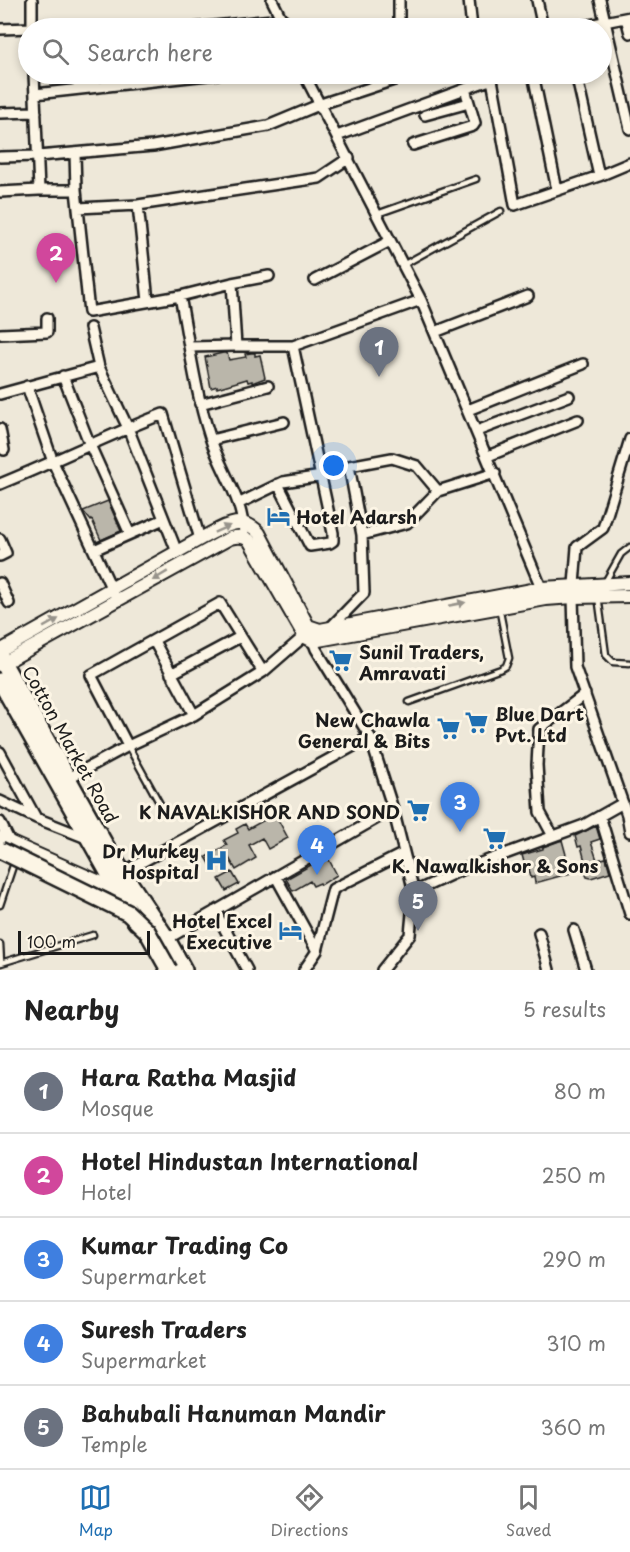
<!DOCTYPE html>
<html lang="en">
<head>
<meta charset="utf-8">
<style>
	body { margin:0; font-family:"Playpen Sans",sans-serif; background:#f2f2f2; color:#222 }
	.scale { position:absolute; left:18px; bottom:15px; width:132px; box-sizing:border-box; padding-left:6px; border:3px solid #1c1c1c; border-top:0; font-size:16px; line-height:21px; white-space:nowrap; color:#1c1c1c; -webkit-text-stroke:4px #fcf5e5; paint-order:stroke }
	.you { position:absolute; left:334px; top:466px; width:21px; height:21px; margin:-15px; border:4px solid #fff; border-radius:50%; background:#1a73e8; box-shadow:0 0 0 9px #1a73e833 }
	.badge { display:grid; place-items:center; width:39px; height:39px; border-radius:50%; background:#1f6fb2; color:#fff; font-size:20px; font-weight:700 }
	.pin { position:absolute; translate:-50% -50px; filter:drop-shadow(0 2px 3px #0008) }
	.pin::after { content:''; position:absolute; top:32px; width:21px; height:18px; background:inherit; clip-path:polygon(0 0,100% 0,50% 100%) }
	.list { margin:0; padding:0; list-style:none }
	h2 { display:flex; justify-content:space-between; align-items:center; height:78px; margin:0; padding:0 24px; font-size:26px }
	h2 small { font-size:20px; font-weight:400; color:#767676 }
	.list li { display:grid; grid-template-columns:39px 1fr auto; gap:18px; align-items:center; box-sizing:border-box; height:84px; padding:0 24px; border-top:2px solid #e0e0e0 }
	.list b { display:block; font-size:22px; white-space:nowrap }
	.list p { margin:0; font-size:20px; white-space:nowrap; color:#767676 }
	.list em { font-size:20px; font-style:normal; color:#767676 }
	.icon { flex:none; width:33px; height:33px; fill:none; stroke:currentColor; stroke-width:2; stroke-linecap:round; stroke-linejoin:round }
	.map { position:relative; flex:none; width:630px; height:970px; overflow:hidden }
	.search { position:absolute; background:#fff; box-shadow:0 3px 9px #0003; left:18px; right:18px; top:18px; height:66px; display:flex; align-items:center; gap:15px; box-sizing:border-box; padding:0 21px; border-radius:33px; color:#767676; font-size:22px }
	.sheet { height:498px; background:#fff }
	nav { display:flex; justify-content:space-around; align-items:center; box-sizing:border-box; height:84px; border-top:2px solid #e0e0e0; background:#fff; font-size:16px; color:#767676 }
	nav a { display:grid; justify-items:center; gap:3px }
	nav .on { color:#1f6fb2 }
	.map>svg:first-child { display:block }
</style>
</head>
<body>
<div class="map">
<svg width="630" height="970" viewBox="0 0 630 970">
	<rect width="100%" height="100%" fill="#eee8d9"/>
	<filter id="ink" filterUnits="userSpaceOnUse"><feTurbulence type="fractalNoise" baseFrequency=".0167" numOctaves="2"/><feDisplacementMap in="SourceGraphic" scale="12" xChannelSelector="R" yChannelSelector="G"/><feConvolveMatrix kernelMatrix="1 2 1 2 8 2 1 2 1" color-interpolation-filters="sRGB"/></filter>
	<g filter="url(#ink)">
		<path fill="#bab6aa" stroke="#1c1c1c" stroke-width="1.5" d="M223 353H227L229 360 246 357 245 354 251 353H255V356L260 355 265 378 252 383V381L248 382 247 379 217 388V386L211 388 205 357Z
			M108 501 121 531 101 540 92 520 91 521 83 511Z
			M275 814 288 838 268 849 262 838 249 845 256 858 236 870 229 858 212 867 206 857 227 845 224 840 238 833 236 829 245 824 248 829Z
			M596 826 600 839 591 842 597 860 606 858 610 872 591 878 587 877 584 870V865H586L581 846 578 847 575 836Z
			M562 840 571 873 535 883 534 877 531 878 528 865 525 866 522 855 543 849V847Z
			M327 856 337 875 321 885 320 883 313 886 310 881 293 891 286 879Z
			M232 872 239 884 226 891 219 879Z"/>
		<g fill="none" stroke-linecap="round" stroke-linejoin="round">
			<defs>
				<path id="service" d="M377 214 476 179
					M403 265 501 211
					M604 584 621 554 630 547
					M598 596 606 655 613 662 630 663
					M409 702 501 669 506 666 509 658 499 607
					M128 746 160 804
					M0 905 14 863
					M0 944 1 963 93 935"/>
				<path id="minor" d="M272 0 286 28
					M469 0 472 28
					M537 0 543 28
					M600 0 630 129
					M626 18 630 33
					M32 28V0
					M194 28 283 19
					M399 28V0
					M573 28 630 17
					M0 29 32 28
					M304 74 421 300 543 592
					M491 74 515 205 599 176 630 163
					M533 74 557 190
					M576 74 599 176
					M307 79 324 74
					M35 94 217 74
					M0 113 36 112
					M425 115 469 103
					M337 136 492 79
					M413 145 473 126 475 123 465 89
					M75 153 76 190
					M0 157 38 156 153 146 268 126 321 104 412 74
					M39 190H76L89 312 180 296 232 283
					M0 192 39 190 34 74
					M138 205 148 301
					M78 208 138 205 319 178 349 158
					M315 280 390 241
					M180 296C189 343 195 391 210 437 221 472 244 499 244 537
					M90 328 99 367
					M435 332 528 296
					M0 334 47 332V318
					M236 346H293
					M189 347 236 346 232 283 269 276
					M63 376 90 445 130 534
					M27 386 53 462 114 594
					M0 394 99 367 128 428 177 552
					M200 404 268 386
					M468 410 583 364
					M0 429 4 450
					M477 431 569 396
					M630 439 603 528 577 547 573 597 575 667 627 815 630 832
					M211 440 284 422
					M488 456 578 420
					M0 484C55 462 108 435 163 414L200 539
					M278 484 310 546 330 543 333 541V533L293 346 421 300
					M240 503 283 482 322 476
					M362 535 407 523 438 491
					M0 539 6 553 0 556
					M94 550 164 519
					M0 583 9 603
					M330 628 364 593 362 535 349 466 392 458 417 466 438 491 495 473
					M316 637 313 641 316 649 370 737 393 809 414 892 410 935 382 970
					M154 641 194 715
					M171 674 240 637
					M128 746 91 675 220 603 263 672
					M0 752 36 818
					M65 780 128 746 194 715 263 672 309 632
					M0 801 36 818 89 839
					M600 816 630 914
					M0 822 11 844
					M553 836 540 812 537 765 539 729 585 694
					M120 874 370 737
					M276 877 317 951
					M414 892 459 871 584 825 623 803
					M215 911 247 970
					M574 930 586 970
					M539 933 549 970
					M167 939 393 809
					M304 970 317 951 333 889 404 853"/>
				<path id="tertiary" d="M0 651 200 539C221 529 240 512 259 533L308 626 320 630 542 588 630 583
					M0 665 230 538C238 536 243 536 249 540L305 637 313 641 546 599 573 597 630 596
					M0 838 120 891"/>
				<path id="primary" d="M0 657 108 850 167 939 184 970
					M0 681 136 922"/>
			</defs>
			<use href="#service" stroke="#1c1c1c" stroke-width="9"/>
			<use href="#minor" stroke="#1c1c1c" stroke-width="14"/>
			<use href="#tertiary" stroke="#1c1c1c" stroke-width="16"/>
			<use href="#primary" stroke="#1c1c1c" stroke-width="20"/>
			<use href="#service" stroke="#fcf5e5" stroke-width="4.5"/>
			<use href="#minor" stroke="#fcf5e5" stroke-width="9"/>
			<use href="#tertiary" stroke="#fcf5e5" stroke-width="12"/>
			<use href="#primary" stroke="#fcf5e5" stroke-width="15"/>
			<defs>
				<path id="primary-bridge" d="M0 850 128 913 147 931 169 970"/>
			</defs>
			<use href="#primary-bridge" stroke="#1c1c1c" stroke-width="20" stroke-linecap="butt"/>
			<use href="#primary-bridge" stroke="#fcf5e5" stroke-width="15"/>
		</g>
		<defs><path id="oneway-solid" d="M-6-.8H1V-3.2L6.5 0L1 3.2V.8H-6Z" transform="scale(1.5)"/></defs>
		<g fill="#97938b">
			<use href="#oneway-solid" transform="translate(222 529) rotate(-24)"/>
			<use href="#oneway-solid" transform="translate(160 576) rotate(149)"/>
			<use href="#oneway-solid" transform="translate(457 604) rotate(-11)"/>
			<use href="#oneway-solid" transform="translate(51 623) rotate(-29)"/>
		</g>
	</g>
	<defs>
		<symbol id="hotel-bare" viewBox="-9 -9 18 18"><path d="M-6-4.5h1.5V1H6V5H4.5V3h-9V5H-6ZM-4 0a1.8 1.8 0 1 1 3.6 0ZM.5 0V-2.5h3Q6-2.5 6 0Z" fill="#1f6fb2" stroke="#fcf5e5" stroke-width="2.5" paint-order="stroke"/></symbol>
		<symbol id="supermarket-bare" viewBox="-9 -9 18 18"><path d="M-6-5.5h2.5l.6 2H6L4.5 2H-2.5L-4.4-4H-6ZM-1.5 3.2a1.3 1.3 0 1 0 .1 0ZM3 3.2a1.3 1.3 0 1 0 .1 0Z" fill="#1f6fb2" stroke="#fcf5e5" stroke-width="2.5" paint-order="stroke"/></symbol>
		<symbol id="hospital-bare" viewBox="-9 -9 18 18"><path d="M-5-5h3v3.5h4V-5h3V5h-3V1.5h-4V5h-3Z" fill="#1f6fb2" stroke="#fcf5e5" stroke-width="2.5" paint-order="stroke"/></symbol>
	</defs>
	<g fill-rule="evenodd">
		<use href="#hotel-bare" x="262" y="500" width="33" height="33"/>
		<use href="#supermarket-bare" x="324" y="644" width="33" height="33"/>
		<use href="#supermarket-bare" x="460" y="706" width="33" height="33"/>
		<use href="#supermarket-bare" x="432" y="712" width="33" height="33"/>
		<use href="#supermarket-bare" x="402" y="794" width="33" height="33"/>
		<use href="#supermarket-bare" x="478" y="822" width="33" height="33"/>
		<use href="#hospital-bare" x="200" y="844" width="33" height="33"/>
		<use href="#hotel-bare" x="274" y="914" width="33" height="33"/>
	</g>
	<g text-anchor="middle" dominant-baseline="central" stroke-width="6" stroke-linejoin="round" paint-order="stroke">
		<g font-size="18" font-weight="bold" fill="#1c1c1c" stroke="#fcf5e5" text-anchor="end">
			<text x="296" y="516" text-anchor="start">Hotel Adarsh</text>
			<text x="359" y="651" text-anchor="start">Sunil Traders,<tspan x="359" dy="21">Amravati</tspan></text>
			<text x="495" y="713" text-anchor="start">Blue Dart<tspan x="495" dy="21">Pvt. Ltd</tspan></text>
			<text x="430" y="719">New Chawla<tspan x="430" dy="21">General &amp; Bits</tspan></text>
			<text x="400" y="811">K NAVALKISHOR AND SOND</text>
			<text x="199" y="850">Dr Murkey<tspan x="199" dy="21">Hospital</tspan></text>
			<text x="495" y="865" text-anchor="middle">K. Nawalkishor &amp; Sons</text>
			<text x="272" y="920">Hotel Excel<tspan x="272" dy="21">Executive</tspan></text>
		</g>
		<g font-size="18" fill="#1c1c1c" stroke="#fcf5e5">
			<text transform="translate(71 744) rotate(61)">Cotton Market Road</text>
		</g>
	</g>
</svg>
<div class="scale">100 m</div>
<div class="you"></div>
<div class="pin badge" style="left:379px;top:377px;background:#6b7280">1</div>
<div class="pin badge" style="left:56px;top:283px;background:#d1479c">2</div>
<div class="pin badge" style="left:460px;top:832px;background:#3f7fe0">3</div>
<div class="pin badge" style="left:317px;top:875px;background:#3f7fe0">4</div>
<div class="pin badge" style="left:418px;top:931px;background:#6b7280">5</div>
<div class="search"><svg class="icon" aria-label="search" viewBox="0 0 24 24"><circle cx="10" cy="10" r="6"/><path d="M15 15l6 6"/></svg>Search here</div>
</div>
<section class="sheet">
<h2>Nearby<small>5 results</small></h2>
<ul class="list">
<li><span class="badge" style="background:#6b7280">1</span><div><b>Hara Ratha Masjid</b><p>Mosque</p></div><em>80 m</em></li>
<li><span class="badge" style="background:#d1479c">2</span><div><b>Hotel Hindustan International</b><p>Hotel</p></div><em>250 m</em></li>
<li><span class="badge" style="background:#3f7fe0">3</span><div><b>Kumar Trading Co</b><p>Supermarket</p></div><em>290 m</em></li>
<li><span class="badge" style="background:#3f7fe0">4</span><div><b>Suresh Traders</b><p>Supermarket</p></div><em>310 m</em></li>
<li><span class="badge" style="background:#6b7280">5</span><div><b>Bahubali Hanuman Mandir</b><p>Temple</p></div><em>360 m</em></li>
</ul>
</section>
<nav>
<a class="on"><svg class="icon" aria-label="map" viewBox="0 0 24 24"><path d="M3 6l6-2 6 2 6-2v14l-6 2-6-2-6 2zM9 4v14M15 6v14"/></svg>Map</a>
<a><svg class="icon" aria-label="directions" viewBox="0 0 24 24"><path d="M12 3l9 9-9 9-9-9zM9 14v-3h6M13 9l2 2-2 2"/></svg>Directions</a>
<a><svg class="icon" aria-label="saved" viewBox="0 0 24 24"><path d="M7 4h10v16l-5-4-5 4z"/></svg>Saved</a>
</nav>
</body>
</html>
